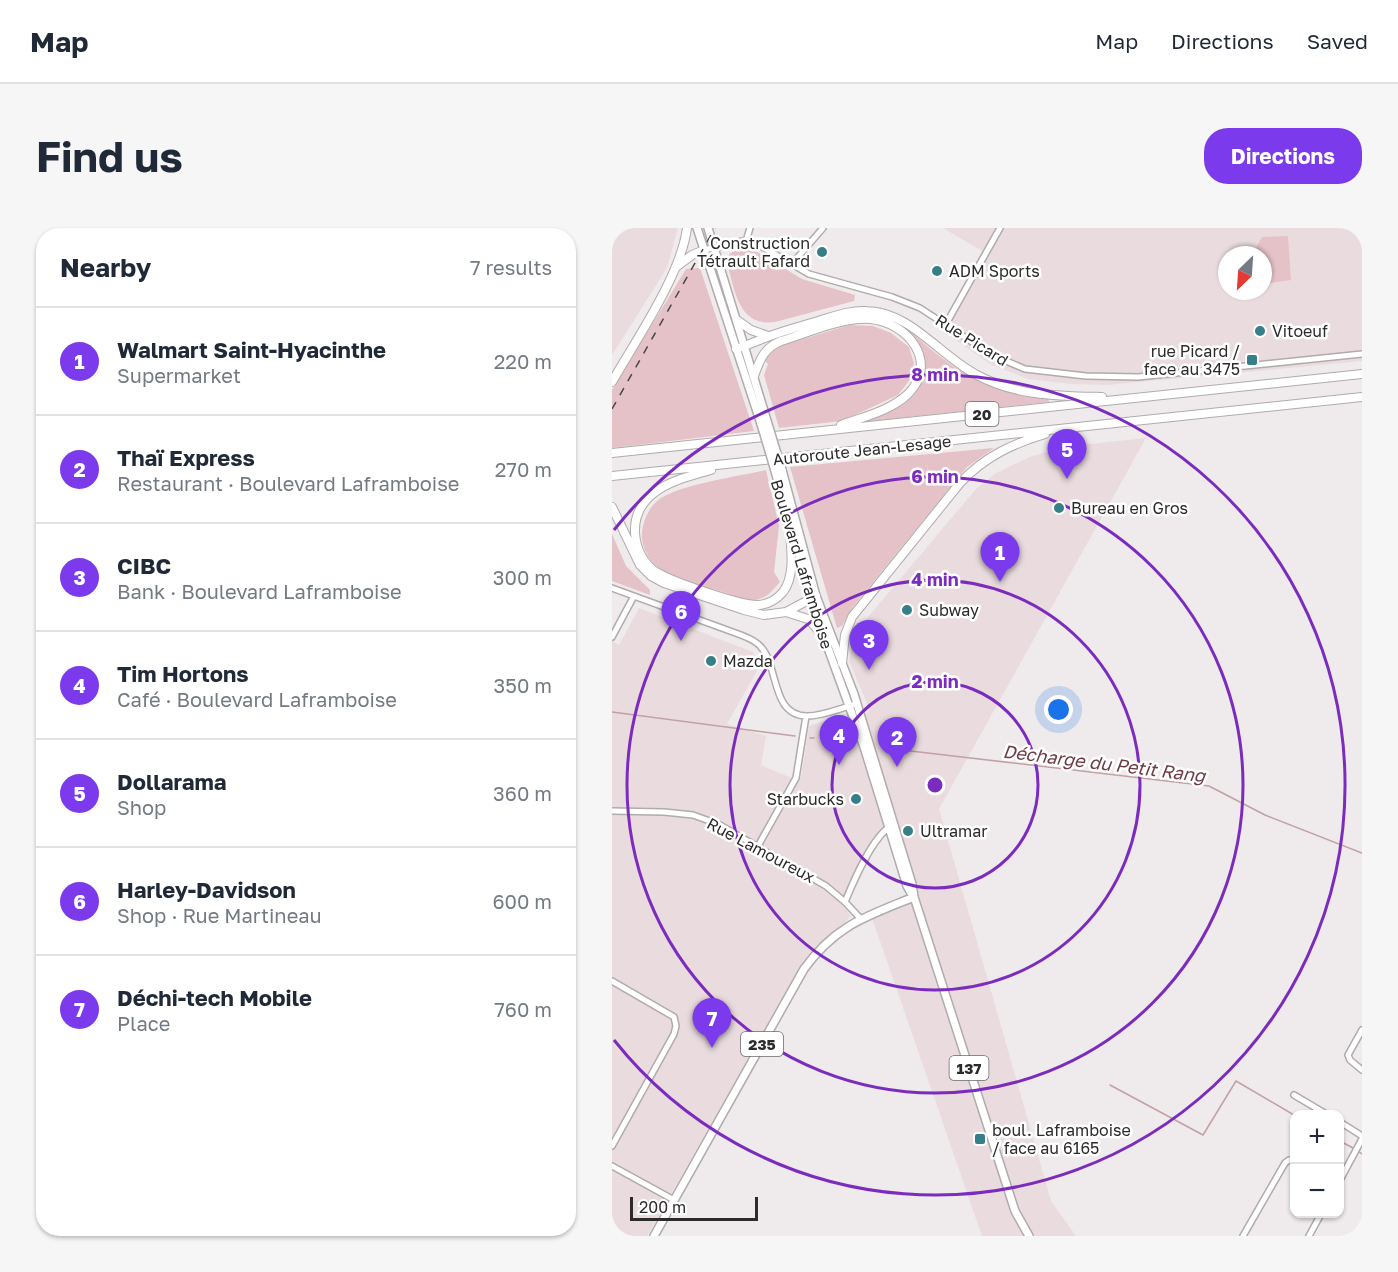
<!DOCTYPE html>
<html lang="en">
<head>
<meta charset="utf-8">
<style>
	body { margin:0; font-family:"Golos Text",sans-serif; background:#f6f6f7; color:#1f2937 }
	.controls { position:absolute; right:18px; bottom:18px; display:grid; overflow:hidden; border-radius:12px; box-shadow:0 2px 4px #0004 }
	.controls button { width:54px; height:54px; display:grid; place-items:center; padding:0; border:0; border-bottom:2px solid #e0e1e3; background:#fff; color:#1f2937; font:30px sans-serif }
	.compass { position:absolute; left:606px; top:18px; width:54px; height:54px; border-radius:50%; background:#fff; box-shadow:0 2px 4px #0004; rotate:205deg }
	.scale { position:absolute; left:18px; bottom:15px; width:128px; box-sizing:border-box; padding-left:6px; border:3px solid #2c2b2b; border-top:0; font-size:16px; line-height:21px; white-space:nowrap; color:#2c2b2b; -webkit-text-stroke:4px #fff; paint-order:stroke }
	.you { position:absolute; left:447px; top:482px; width:21px; height:21px; margin:-15px; border:4px solid #fff; border-radius:50%; background:#1a73e8; box-shadow:0 0 0 9px #1a73e833 }
	.badge { display:grid; place-items:center; width:39px; height:39px; border-radius:50%; background:#7c3aed; color:#fff; font-size:20px; font-weight:700 }
	.pin { position:absolute; translate:-50% -50px; filter:drop-shadow(0 2px 3px #0008) }
	.pin::after { content:''; position:absolute; top:32px; width:21px; height:18px; background:inherit; clip-path:polygon(0 0,100% 0,50% 100%) }
	.list { margin:0; padding:0; list-style:none }
	h2 { display:flex; justify-content:space-between; align-items:center; height:78px; margin:0; padding:0 24px; font-size:26px }
	h2 small { font-size:20px; font-weight:400; color:#747a83 }
	.list li { display:grid; grid-template-columns:39px 1fr auto; gap:18px; align-items:center; box-sizing:border-box; height:108px; padding:0 24px; border-top:2px solid #e0e1e3 }
	.list b { display:block; font-size:22px; white-space:nowrap }
	.list p { margin:0; font-size:20px; white-space:nowrap; color:#747a83 }
	.list em { font-size:20px; font-style:normal; color:#747a83 }
	.map { position:relative; flex:none; width:750px; height:1008px; overflow:hidden; border-radius:24px }
	header { display:flex; align-items:center; gap:36px; box-sizing:border-box; height:84px; padding:0 30px; background:#fff; border-bottom:2px solid #e0e1e3 }
	header strong { font-size:28px }
	nav { display:flex; gap:33px; margin-inline-start:auto; font-size:21px }
	.intro { display:flex; align-items:center; justify-content:space-between; box-sizing:border-box; height:144px; padding:0 36px }
	h1 { margin:0; font-size:42px }
	.button { padding:15px 27px; border-radius:24px; background:#7c3aed; color:#fff; font-size:21px; font-weight:700 }
	main { display:flex; gap:36px; padding:0 36px }
	aside { flex:1; background:#fff; border-radius:24px; box-shadow:0 2px 4px #0004 }
	.map>svg:first-child { display:block }
</style>
</head>
<body>
<header>
<strong>Map</strong>
<nav><a>Map</a><a>Directions</a><a>Saved</a></nav>
</header>
<div class="intro"><h1>Find us</h1><a class="button">Directions</a></div>
<main>
<aside>
<h2>Nearby<small>7 results</small></h2>
<ul class="list">
<li><span class="badge">1</span><div><b>Walmart Saint-Hyacinthe</b><p>Supermarket</p></div><em>220 m</em></li>
<li><span class="badge">2</span><div><b>Thaï Express</b><p>Restaurant · Boulevard Laframboise</p></div><em>270 m</em></li>
<li><span class="badge">3</span><div><b>CIBC</b><p>Bank · Boulevard Laframboise</p></div><em>300 m</em></li>
<li><span class="badge">4</span><div><b>Tim Hortons</b><p>Café · Boulevard Laframboise</p></div><em>350 m</em></li>
<li><span class="badge">5</span><div><b>Dollarama</b><p>Shop</p></div><em>360 m</em></li>
<li><span class="badge">6</span><div><b>Harley-Davidson</b><p>Shop · Rue Martineau</p></div><em>600 m</em></li>
<li><span class="badge">7</span><div><b>Déchi-tech Mobile</b><p>Place</p></div><em>760 m</em></li>
</ul>
</aside>
<div class="map">
<svg width="750" height="1008" viewBox="0 0 750 1008">
	<rect width="100%" height="100%" fill="#efeaeb"/>
	<path fill="#eadcde" fill-rule="evenodd" d="M0 0H66L55 40 0 127Z
		M331 0H750V133L495 157 460 156 416 151 378 136 329 102 370 23ZM615 27H651V63H615Z
		M534 210 327 581 439 973 464 1008H370L260 690 306 669 283 590 259 618 229 676 239 688 190 738 35 1008H0V413L7 417 27 380 141 424 149 436 115 496 154 508 149 537 177 549 189 550 197 498 229 487 235 492 255 485 257 483V480L237 433 240 416 246 401 363 262 384 245 420 228 458 218Z"/>
	<path fill="#e5c2c7" d="M676 8 679 52 651 56V27H640L650 9Z
		M126 21 142 22 190 51 243 67 242 73 163 94C126 99 123 62 115 35 116 27 118 24 126 21Z
		M88 40 142 203 0 220V162L74 41Z
		M237 97 261 98 279 105 297 119 302 135 297 153 286 167 230 193 167 200 152 147 156 136 151 131 162 120Z
		M299 104C328 130 357 153 394 163 408 167 423 167 436 169L437 174 251 194V192C262 188 273 186 283 181 317 164 320 134 298 106Z
		M382 220 355 239 240 380 230 398 225 400 178 239Z
		M154 242 167 298 162 344 168 354C160 363 155 370 143 372 133 373 118 366 108 363 78 354 34 348 30 310 29 298 35 282 45 273 63 257 129 248 154 242Z
		M0 306 14 338 38 362V367L0 353Z"/>
	<g fill="none" stroke-linecap="round" stroke-linejoin="round">
		<path stroke="#c3a0a5" stroke-width="1.5" d="M0 484 183 508
			M198 510H202
			M237 514 242 515
			M290 522 597 558 653 587 750 625
			M498 857 591 907 624 853 682 887
			M728 913 741 920
			M747 924 750 926"/>
		<defs>
			<path id="minor" d="M134 13 138 0
				M92 22 131 13 142 14 197 46 280 69 308 80 380 127 413 141 474 148 526 149 750 126
				M179 37 211 0
				M334 96 388 0
				M0 360 129 407C137 410 144 413 149 419 167 439 159 488 195 488 211 488 226 481 241 477
				M0 409 22 368
				M0 583 52 584 81 587 106 596 214 658 233 674 248 690
				M146 618 184 550 194 488
				M233 674C242 652 260 609 280 597
				M0 753 62 789 64 798 62 806 0 918
				M750 802 736 827 738 832 750 842
				M682 867 714 886
				M728 894 750 908
				M0 938 62 972
				M728 952 750 911
				M631 1008 673 935 677 932H682
				M697 1008 709 986"/>
			<path id="major" d="M85 0 149 196
				M96 0 156 196
				M170 242 204 368 242 466 300 656 302 669 403 983 417 1008
				M163 243 204 387 252 519 295 658 299 665
				M42 1008 192 741C224 697 253 689 302 669"/>
			<path id="highway" d="M64 39 80 27 92 22
				M125 92 139 102 156 108
				M124 121C136 117 147 112 158 108 174 102 190 98 206 93 223 88 238 82 255 83 299 84 328 128 365 147 404 168 446 168 490 169
				M142 148C148 131 152 120 169 113 195 105 231 89 258 91 295 94 328 134 296 166 278 183 251 189 229 197
				M0 154C24 112 69 47 75 0
				M0 225 750 146
				M99 242C66 251 21 262 23 305 24 319 30 332 40 341 53 352 130 378 147 377 157 376 165 371 171 364 185 346 178 314 177 293
				M0 248 750 169
				M0 279 28 337 39 348 52 355 132 382 152 387 174 384 204 368
				M174 384 196 391 210 406
				M230 435 233 407 240 389 348 255C372 229 400 216 433 206"/>
		</defs>
		<use href="#minor" stroke="#b0abac" stroke-width="8"/>
		<use href="#major" stroke="#b0abac" stroke-width="10"/>
		<use href="#highway" stroke="#b0abac" stroke-width="10"/>
		<use href="#minor" stroke="#fff" stroke-width="5"/>
		<use href="#major" stroke="#fff" stroke-width="7"/>
		<use href="#highway" stroke="#fff" stroke-width="8"/>
		<path stroke="#484646" stroke-width="1.5" stroke-dasharray="8 8" stroke-linecap="butt" d="M0 181 103 0"/>
		<defs>
			<path id="major-bridge" d="M149 196 163 243
				M156 196 170 242"/>
		</defs>
		<use href="#major-bridge" stroke="#b0abac" stroke-width="10" stroke-linecap="butt"/>
		<use href="#major-bridge" stroke="#fff" stroke-width="7"/>
	</g>
	<g fill="none" stroke="#7b2cbf" stroke-width="3">
		<circle cx="323" cy="557" r="103"/>
		<circle cx="323" cy="557" r="205"/>
		<circle cx="323" cy="557" r="308"/>
		<path d="M2 302A410 410 0 1 1 2 812"/>
	</g>
	<g fill="#377f88" stroke="#fff" stroke-width="2">
		<circle cx="210" cy="24" r="6"/>
		<circle cx="325" cy="43" r="6"/>
		<circle cx="648" cy="103" r="6"/>
		<rect x="634" y="126" width="12" height="12" rx="3"/>
		<circle cx="447" cy="280" r="6"/>
		<circle cx="295" cy="382" r="6"/>
		<circle cx="99" cy="433" r="6"/>
		<circle cx="244" cy="571" r="6"/>
		<circle cx="296" cy="603" r="6"/>
		<rect x="362" y="905" width="12" height="12" rx="3"/>
	</g>
	<g text-anchor="middle" dominant-baseline="central" stroke-width="5" stroke-linejoin="round" paint-order="stroke">
		<g fill="#fff" stroke="#6b6b6b" stroke-width="1.5">
			<rect x="353.5" y="174" width="33" height="24" rx="4.5"/>
			<rect x="129" y="804" width="42" height="24" rx="4.5"/>
			<rect x="337.5" y="828" width="39" height="24" rx="4.5"/>
		</g>
		<g font-size="15" font-weight="bold" fill="#2c2b2b">
			<text x="370" y="186">20</text>
			<text x="150" y="816">235</text>
			<text x="357" y="840">137</text>
		</g>
		<g font-size="16" fill="#2c2b2b" stroke="#fff" text-anchor="start">
			<text x="198" y="15" text-anchor="end">Construction<tspan x="198" dy="18">Tétrault Fafard</tspan></text>
			<text x="337" y="43">ADM Sports</text>
			<text x="660" y="103">Vitoeuf</text>
			<text x="628" y="123" text-anchor="end">rue Picard /<tspan x="628" dy="18">face au 3475</tspan></text>
			<text x="459" y="280">Bureau en Gros</text>
			<text x="307" y="382">Subway</text>
			<text x="111" y="433">Mazda</text>
			<text x="232" y="571" text-anchor="end">Starbucks</text>
			<text x="308" y="603">Ultramar</text>
			<text x="380" y="902">boul. Laframboise<tspan x="380" dy="18">/ face au 6165</tspan></text>
		</g>
		<g font-size="16" fill="#2c2b2b" stroke="#fff">
			<text transform="translate(360 112) rotate(32)">Rue Picard</text>
			<text transform="translate(250 222) rotate(-6)">Autoroute Jean-Lesage</text>
			<text transform="translate(190 336) rotate(73)">Boulevard Laframboise</text>
			<text transform="translate(149 622) rotate(28)">Rue Lamoureux</text>
		</g>
		<g font-size="18" font-style="italic" fill="#6e3b44" stroke="#fff">
			<text transform="translate(492 535) rotate(7)">Décharge du Petit Rang</text>
		</g>
	</g>
	<circle cx="323" cy="557" r="9" fill="#7b2cbf" stroke="#fff" stroke-width="3"/>
	<g font-size="18" text-anchor="middle" font-weight="bold" fill="#7b2cbf" stroke="#fff" stroke-width="5" stroke-linejoin="round" paint-order="stroke">
		<text x="323" y="153">8 min</text>
		<text x="323" y="255">6 min</text>
		<text x="323" y="358">4 min</text>
		<text x="323" y="460">2 min</text>
	</g>
</svg>
<div class="controls">
<button>+</button>
<button>−</button>
</div>
<svg class="compass" viewBox="-18 -18 36 36"><path d="M0-13l5 13h-10z" fill="#e53935"/><path d="M0 13l5-13h-10z" fill="#747a83"/></svg>
<div class="scale">200 m</div>
<div class="you"></div>
<div class="pin badge" style="left:388px;top:354px">1</div>
<div class="pin badge" style="left:285px;top:539px">2</div>
<div class="pin badge" style="left:257px;top:442px">3</div>
<div class="pin badge" style="left:227px;top:537px">4</div>
<div class="pin badge" style="left:455px;top:251px">5</div>
<div class="pin badge" style="left:69px;top:413px">6</div>
<div class="pin badge" style="left:100px;top:820px">7</div>
</div>
</main>
</body>
</html>
